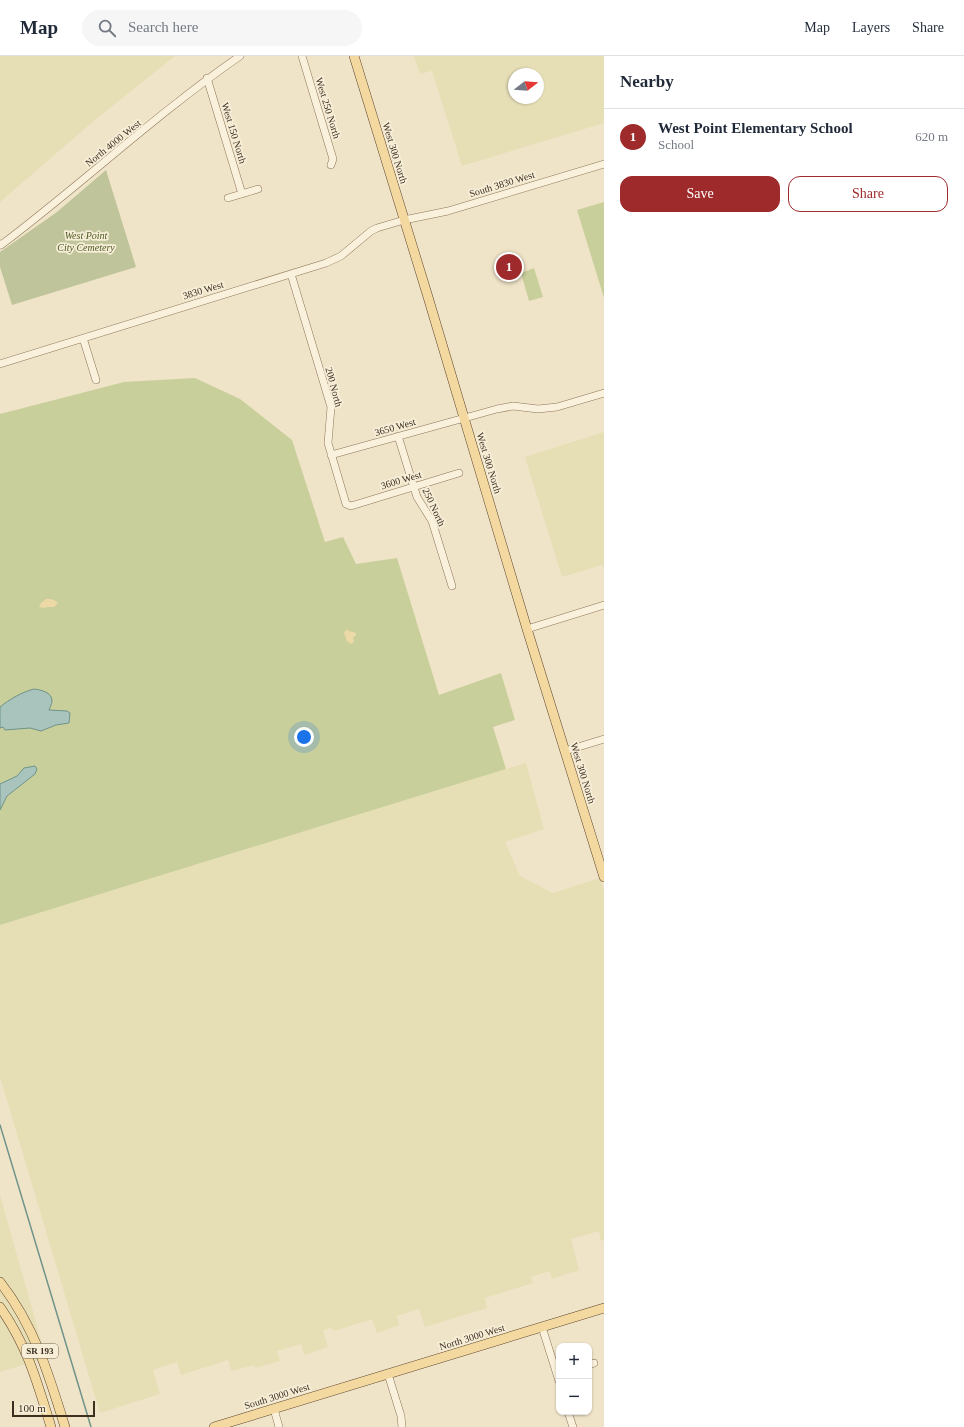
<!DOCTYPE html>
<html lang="en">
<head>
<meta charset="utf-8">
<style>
	body { margin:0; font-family:"Times New Roman",serif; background:#f6f6f7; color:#1f2937 }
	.controls { position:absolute; right:12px; bottom:12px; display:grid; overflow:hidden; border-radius:8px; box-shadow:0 1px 3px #0004 }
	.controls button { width:36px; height:36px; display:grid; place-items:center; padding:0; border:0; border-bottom:1px solid #e0e1e3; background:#fff; color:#1f2937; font:20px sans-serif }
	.compass { position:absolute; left:508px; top:12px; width:36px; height:36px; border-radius:50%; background:#fff; box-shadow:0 1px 3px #0004; rotate:73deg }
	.scale { position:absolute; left:12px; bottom:10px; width:83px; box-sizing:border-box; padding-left:4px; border:2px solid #3d2e20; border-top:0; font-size:11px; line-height:14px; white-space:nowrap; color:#3d2e20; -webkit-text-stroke:3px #f7eed8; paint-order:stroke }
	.you { position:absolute; left:304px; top:681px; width:14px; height:14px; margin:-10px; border:3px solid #fff; border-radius:50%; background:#1a73e8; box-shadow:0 0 0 6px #1a73e833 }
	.badge { display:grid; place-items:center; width:26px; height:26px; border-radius:50%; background:#9e2a2b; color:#fff; font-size:13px; font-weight:700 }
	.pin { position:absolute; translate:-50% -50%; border:2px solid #fff; box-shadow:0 1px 4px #0006 }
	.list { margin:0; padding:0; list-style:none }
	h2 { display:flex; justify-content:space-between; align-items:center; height:52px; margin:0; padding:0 16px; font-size:17px }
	h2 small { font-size:13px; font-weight:400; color:#747a83 }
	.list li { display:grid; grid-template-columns:26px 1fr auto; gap:12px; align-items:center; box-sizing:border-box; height:56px; padding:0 16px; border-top:1px solid #e0e1e3 }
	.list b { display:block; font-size:15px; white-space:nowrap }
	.list p { margin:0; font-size:13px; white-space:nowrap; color:#747a83 }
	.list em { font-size:13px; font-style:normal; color:#747a83 }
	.actions { display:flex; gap:8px; padding:12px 16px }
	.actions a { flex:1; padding:9px 0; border:1px solid #9e2a2b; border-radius:12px; text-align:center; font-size:14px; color:#9e2a2b }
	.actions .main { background:#9e2a2b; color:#fff }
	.icon { flex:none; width:22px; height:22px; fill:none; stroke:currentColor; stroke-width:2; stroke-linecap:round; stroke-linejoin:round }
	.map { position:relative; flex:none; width:604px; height:1371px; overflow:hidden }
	header { display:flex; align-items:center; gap:24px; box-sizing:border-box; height:56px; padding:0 20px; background:#fff; border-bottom:1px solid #e0e1e3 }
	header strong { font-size:19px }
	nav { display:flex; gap:22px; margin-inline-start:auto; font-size:14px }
	.search { width:280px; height:36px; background:#f6f6f7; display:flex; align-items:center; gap:10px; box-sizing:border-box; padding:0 14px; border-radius:22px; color:#747a83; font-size:15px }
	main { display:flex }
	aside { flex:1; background:#fff }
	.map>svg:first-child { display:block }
</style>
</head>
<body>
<header>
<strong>Map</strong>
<div class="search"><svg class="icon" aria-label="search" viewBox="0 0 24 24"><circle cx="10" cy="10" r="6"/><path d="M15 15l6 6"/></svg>Search here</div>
<nav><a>Map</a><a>Layers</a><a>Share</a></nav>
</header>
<main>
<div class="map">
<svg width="604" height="1371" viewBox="0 0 604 1371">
	<rect width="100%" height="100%" fill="#f0e4c8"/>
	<path fill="#e6deb5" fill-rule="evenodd" d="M0 0H175L96 63 0 146Z
		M414 0H604V67L462 110 432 15 420 18ZM514 18H538V42H514Z
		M604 376V513L602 509 562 521 525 401Z
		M526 707 544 773 505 786 520 820 553 837 600 822 604 834V1184L601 1185 599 1175 571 1183 579 1214 552 1223 550 1215 531 1221 533 1227 485 1242 487 1252 425 1271 419 1253 397 1260 399 1269 377 1277 372 1263 335 1275 330 1272 323 1275 328 1291 304 1299 301 1288 277 1295 280 1305 255 1312 254 1309 231 1315 228 1304 181 1319 177 1306 153 1314 160 1338 100 1357 0 1021V869Z
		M0 1139 46 1302 0 1316Z"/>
	<path fill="#c9cf9b" d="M604 146V242L577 154Z
		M534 212 543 241 529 245 521 217Z
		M195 322 240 343 292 384 325 486 343 481 356 508 397 502 439 639 501 617 515 664 493 671 506 713 0 869V358L124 326Z"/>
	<path fill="#ecd9a5" d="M46 543C51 543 55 543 58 547L54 551H47L44 552 39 551 41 547Z
		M346 574 356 577V579L353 582 354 586 351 588 347 585 344 577Z"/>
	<path fill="#bfc49a" d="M106 114 136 211 12 249 0 211V196L57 156Z"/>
	<path fill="#a9c4bc" stroke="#6f938a" d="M34 633C41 634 52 636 52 645 52 648 50 651 49 654L67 655 70 657 69 667 56 669 41 675 30 672 5 674 3 671 0 672V651C10 643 22 636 34 633Z
		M35 710 37 713 35 718 7 740 0 754V728L17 720 24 712Z"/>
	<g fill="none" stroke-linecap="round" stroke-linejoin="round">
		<path stroke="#6f938a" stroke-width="1.5" d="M0 1069 91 1371"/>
		<defs>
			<path id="minor" d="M302 0 333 103 331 109
				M207 22 242 138
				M228 142 258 133
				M0 188 1 189C82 128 156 58 240 0
				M291 218 331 351 328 387 346 448 351 450 459 417
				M83 282 96 324
				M0 308 326 207 341 200 371 175 377 172 404 164 448 155 604 108
				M398 380 417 441 432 465 452 530
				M331 399 497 353 513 350 538 353 557 351 604 337
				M527 573 604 549
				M565 695 604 683
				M542 1271 559 1325
				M589 1309 594 1307
				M388 1318 401 1360 402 1371
				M274 1353 279 1371
				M568 1356 573 1371"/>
			<path id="major" d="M354 0 428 241 527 573 604 821
				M0 1226C34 1269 49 1319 65 1371
				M0 1251C28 1291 37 1326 51 1371
				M214 1371 604 1252"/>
		</defs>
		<use href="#minor" stroke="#8d765c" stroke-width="8"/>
		<use href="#major" stroke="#5b4430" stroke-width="10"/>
		<use href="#minor" stroke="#faf1dc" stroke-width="7"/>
		<use href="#major" stroke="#f3d9a0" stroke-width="9"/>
	</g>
	<g text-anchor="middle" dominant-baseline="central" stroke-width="3.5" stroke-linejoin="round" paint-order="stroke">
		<rect fill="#f7eed8" stroke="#756857" stroke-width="1" x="22" y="1288" width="36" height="14" rx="3"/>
		<g font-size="9" font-weight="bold" fill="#3d2e20">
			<text x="40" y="1295">SR 193</text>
		</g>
		<g font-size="10" fill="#3d2e20" stroke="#f7eed8">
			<text transform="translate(328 52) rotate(73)">West 250 North</text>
			<text transform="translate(234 77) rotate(73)">West 150 North</text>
			<text transform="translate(113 87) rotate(-39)">North 4000 West</text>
			<text transform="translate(395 97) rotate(73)">West 300 North</text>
			<text transform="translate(502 128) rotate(-17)">South 3830 West</text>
			<text transform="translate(203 234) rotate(-17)">3830 West</text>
			<text transform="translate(334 331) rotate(75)">200 North</text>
			<text transform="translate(395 371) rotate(-16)">3650 West</text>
			<text transform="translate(489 407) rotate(73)">West 300 North</text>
			<text transform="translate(401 424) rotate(-17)">3600 West</text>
			<text transform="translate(434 451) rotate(65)">250 North</text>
			<text transform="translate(583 717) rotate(73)">West 300 North</text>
			<text transform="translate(472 1281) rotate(-17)">North 3000 West</text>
			<text transform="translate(277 1340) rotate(-17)">South 3000 West</text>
		</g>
		<g font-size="10" font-style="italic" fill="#4d5a26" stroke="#f7eed8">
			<text x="86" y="179">West Point<tspan x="86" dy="12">City Cemetery</tspan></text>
		</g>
	</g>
</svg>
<div class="controls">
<button>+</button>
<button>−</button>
</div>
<svg class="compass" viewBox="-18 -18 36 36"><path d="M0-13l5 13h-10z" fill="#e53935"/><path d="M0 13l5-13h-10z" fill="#747a83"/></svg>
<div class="scale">100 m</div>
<div class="you"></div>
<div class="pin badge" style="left:509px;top:211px">1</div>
</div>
<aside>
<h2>Nearby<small></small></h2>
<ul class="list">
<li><span class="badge">1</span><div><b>West Point Elementary School</b><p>School</p></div><em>620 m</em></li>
</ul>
<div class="actions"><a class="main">Save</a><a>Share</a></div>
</aside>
</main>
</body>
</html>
